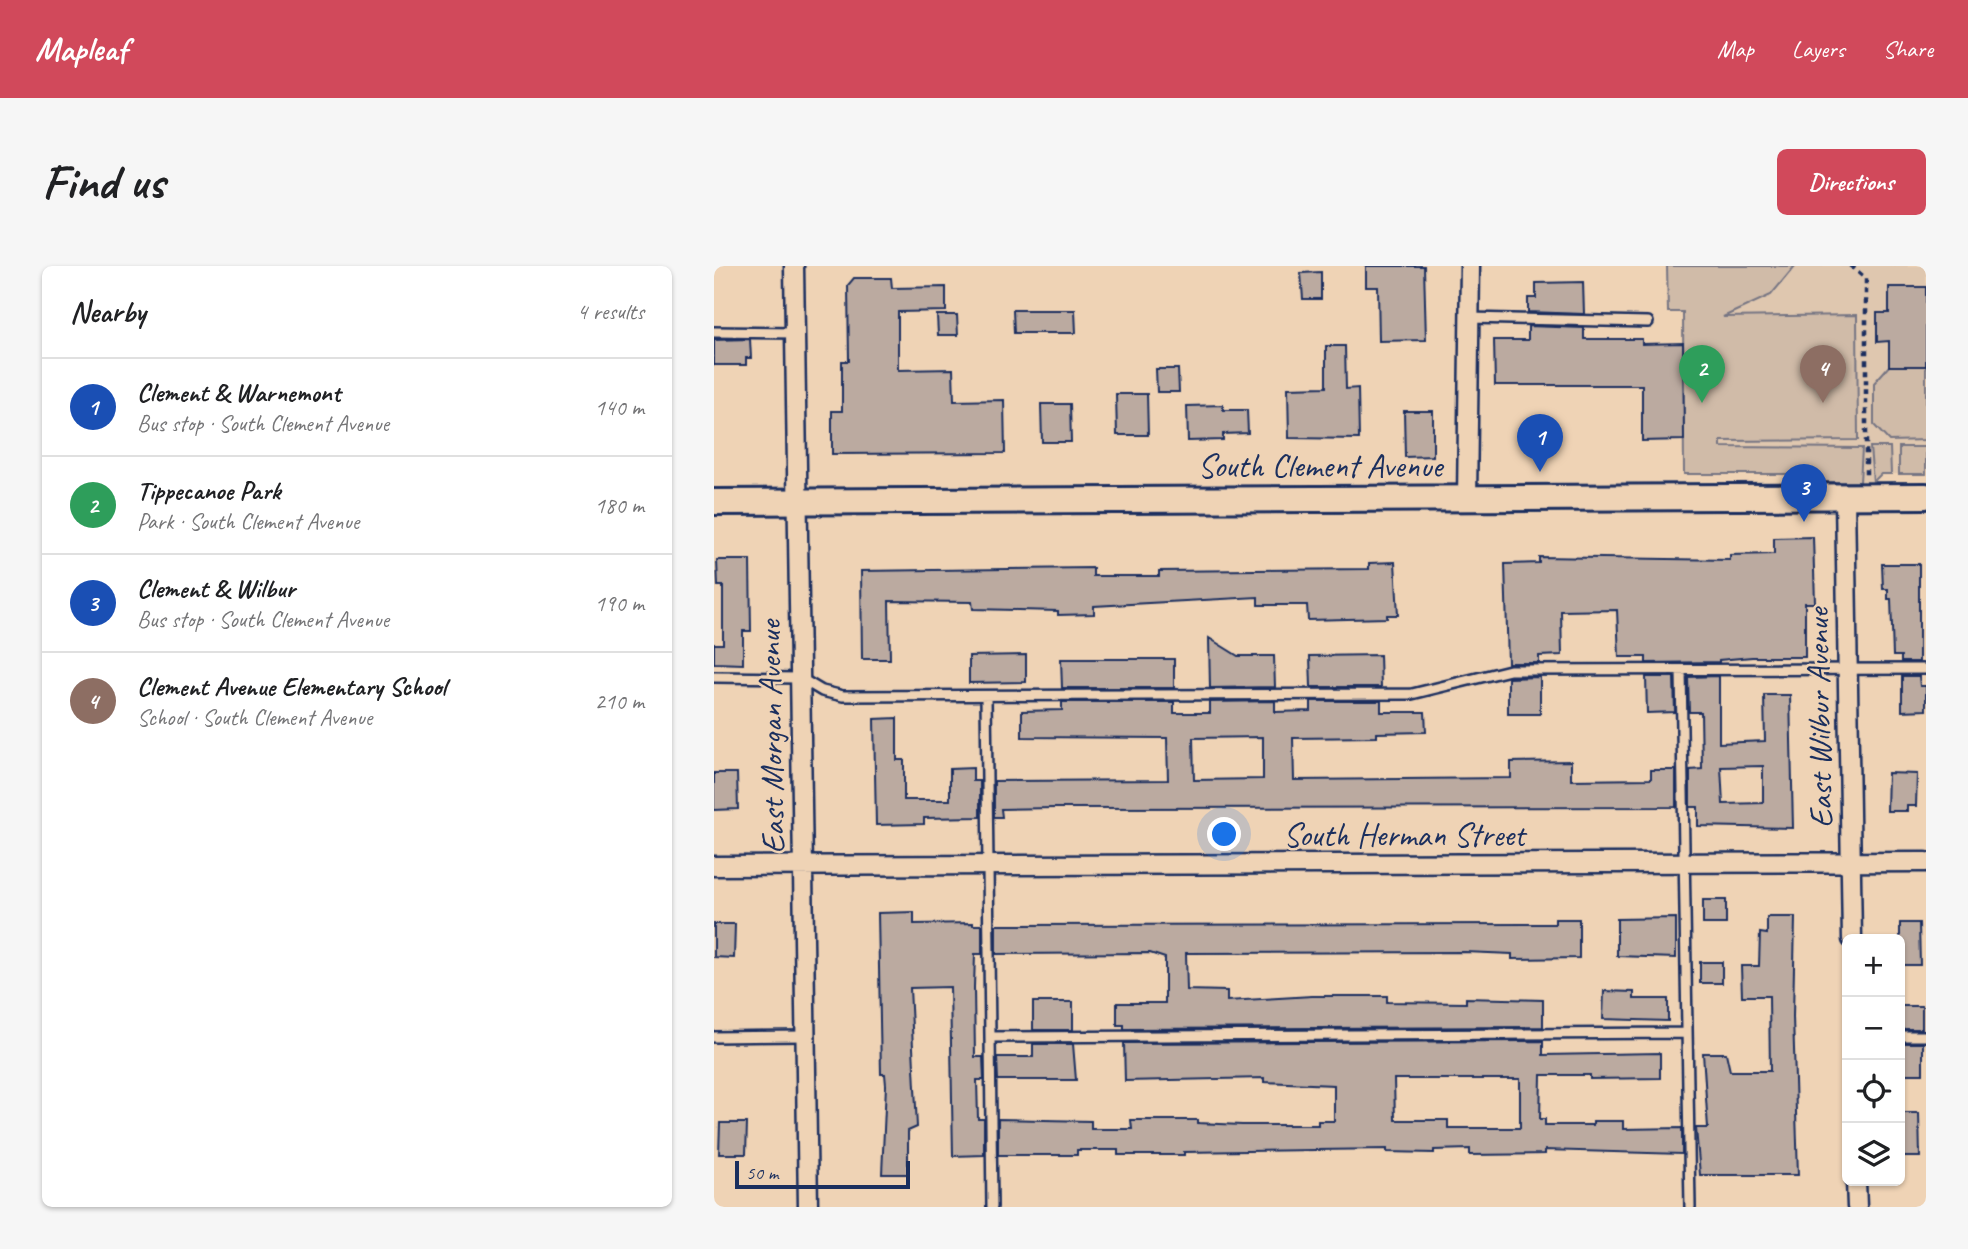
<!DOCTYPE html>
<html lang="en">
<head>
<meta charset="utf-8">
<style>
	body { margin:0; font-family:Caveat,sans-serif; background:#f6f6f6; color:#202124 }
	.controls { position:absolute; right:21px; bottom:21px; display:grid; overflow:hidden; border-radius:10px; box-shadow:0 2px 5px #0004 }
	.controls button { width:63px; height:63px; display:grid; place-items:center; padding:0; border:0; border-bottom:2px solid #e0e0e0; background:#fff; color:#202124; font:35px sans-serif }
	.scale { position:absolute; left:21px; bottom:18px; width:175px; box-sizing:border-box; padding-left:7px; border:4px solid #1b2f5e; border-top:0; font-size:19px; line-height:24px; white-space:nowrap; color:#1b2f5e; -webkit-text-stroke:5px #efd3b5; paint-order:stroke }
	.you { position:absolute; left:511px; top:569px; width:24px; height:24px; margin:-18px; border:5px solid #fff; border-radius:50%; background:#1a73e8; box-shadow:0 0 0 10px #1a73e833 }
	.badge { display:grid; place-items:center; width:46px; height:46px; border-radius:50%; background:#d1495b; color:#fff; font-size:23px; font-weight:700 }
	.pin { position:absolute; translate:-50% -58px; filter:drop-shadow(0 2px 4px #0008) }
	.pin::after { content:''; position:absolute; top:37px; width:24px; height:21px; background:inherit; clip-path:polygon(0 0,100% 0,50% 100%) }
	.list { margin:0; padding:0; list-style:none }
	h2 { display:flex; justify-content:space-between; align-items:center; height:91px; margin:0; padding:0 28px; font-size:30px }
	h2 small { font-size:23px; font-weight:400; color:#757577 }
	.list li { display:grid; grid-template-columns:46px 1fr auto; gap:21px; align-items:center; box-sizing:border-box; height:98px; padding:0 28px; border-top:2px solid #e0e0e0 }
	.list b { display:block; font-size:26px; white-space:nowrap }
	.list p { margin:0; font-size:23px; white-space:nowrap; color:#757577 }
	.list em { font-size:23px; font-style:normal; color:#757577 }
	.icon { flex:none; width:38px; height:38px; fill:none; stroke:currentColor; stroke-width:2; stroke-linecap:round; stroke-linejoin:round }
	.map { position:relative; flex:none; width:1212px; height:941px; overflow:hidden; border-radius:10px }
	header { display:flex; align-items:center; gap:42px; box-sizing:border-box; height:98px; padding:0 35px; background:#d1495b; color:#fff }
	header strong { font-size:33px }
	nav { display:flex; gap:38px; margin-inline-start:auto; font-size:24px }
	.intro { display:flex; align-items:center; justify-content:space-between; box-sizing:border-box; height:168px; padding:0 42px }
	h1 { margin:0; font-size:49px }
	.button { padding:18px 32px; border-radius:10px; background:#d1495b; color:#fff; font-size:24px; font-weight:700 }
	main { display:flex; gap:42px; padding:0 42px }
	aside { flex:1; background:#fff; border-radius:10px; box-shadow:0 2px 5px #0004 }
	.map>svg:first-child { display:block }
</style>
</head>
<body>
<header>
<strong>Mapleaf</strong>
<nav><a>Map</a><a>Layers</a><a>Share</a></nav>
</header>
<div class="intro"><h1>Find us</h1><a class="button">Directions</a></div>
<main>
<aside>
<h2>Nearby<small>4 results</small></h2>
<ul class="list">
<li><span class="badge" style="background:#1a4fb4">1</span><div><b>Clement &amp; Warnemont</b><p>Bus stop · South Clement Avenue</p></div><em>140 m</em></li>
<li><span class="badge" style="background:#2e9e5b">2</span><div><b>Tippecanoe Park</b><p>Park · South Clement Avenue</p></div><em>180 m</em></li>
<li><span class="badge" style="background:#1a4fb4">3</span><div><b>Clement &amp; Wilbur</b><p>Bus stop · South Clement Avenue</p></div><em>190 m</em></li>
<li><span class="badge" style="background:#8d6e63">4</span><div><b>Clement Avenue Elementary School</b><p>School · South Clement Avenue</p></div><em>210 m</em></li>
</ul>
</aside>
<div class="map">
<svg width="1212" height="941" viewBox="0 0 1212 941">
	<rect width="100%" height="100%" fill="#efd3b5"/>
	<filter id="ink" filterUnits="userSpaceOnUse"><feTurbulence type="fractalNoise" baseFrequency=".0143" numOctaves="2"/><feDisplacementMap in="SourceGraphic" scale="14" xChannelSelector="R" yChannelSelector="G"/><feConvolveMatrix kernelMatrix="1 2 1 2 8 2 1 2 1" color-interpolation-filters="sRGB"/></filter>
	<g filter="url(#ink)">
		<path fill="#dfc7af" d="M1003 0H1212V208H1167L1159 216H1099L1090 208H1007Z"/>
		<path fill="#d0bba8" stroke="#767583" stroke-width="2" d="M953 0H1081L1057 29 1009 51 1143 49 1144 174 1007 175V181L1148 182 1146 216H1099L1090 208H970L969 46H954Z
			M1175 100H1212V174L1175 175 1160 159V117Z
			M1156 181H1176L1177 208H1167L1159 216Z
			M1185 181H1212V208H1185Z"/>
		<path fill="#bbaaa0" stroke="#1b2f5e" stroke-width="2" fill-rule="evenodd" d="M652 0H710L712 74 665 75 664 21H652Z
			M607 6V33H589L587 7Z
			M140 12H177L178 22 232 21V45L184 46V104L239 103 240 135 290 134 291 187 118 188V145H128V95H135L134 19Z
			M869 16 870 48 814 46V32H822V17Z
			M1175 21H1212V100H1175V75L1163 76V47H1175Z
			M299 44H361L362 67H300Z
			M223 49H243L244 69H224Z
			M814 60 870 62V73H928V78L969 77 970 174 928 175V119H781L780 74H814Z
			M36 73 37 92H32V99H0V74Z
			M612 80H631L632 123 644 122 645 173 575 172 574 122 612 121Z
			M442 103H464L465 126H443Z
			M402 128H433L434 169H403Z
			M327 138H356L357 176H328Z
			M509 139V144H533L534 167 509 168V174L474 175 473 140Z
			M690 145H719V190L691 191Z
			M1099 271 1101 337H1091V391H1038L1005 394V396L932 397V391H905L903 344 847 345 848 389 825 390V397H794L791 298 825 297V291L1016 294V289L1060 288V272Z
			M3 294H36L37 365H29V398L0 397V378H9V320H4Z
			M681 296 684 349H673V352L594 354 593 339H544V331L380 340V348L344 349V345L259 343 258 336 175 335 176 393H148L147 305 379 302V310H445V305L655 303V297Z
			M1168 298H1205V396H1187V390H1179L1177 333H1174V323H1169Z
			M495 372 524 390H560L561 421 496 422Z
			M312 389V416L255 417V390Z
			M666 389 667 421H597L596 390Z
			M347 393H460V422H348Z
			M1005 410V477L1051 475 1050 429H1076L1079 562 984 560V541H976V504L988 503 987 446H975L974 411ZM1049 500V537L1009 538 1007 501Z
			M1188 410H1205L1206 420H1212V444L1188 445Z
			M826 411V448H794V412Z
			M932 411H960L961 446 933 447Z
			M561 435V446L597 445V435H667V446H711L712 466 663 467V471L579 472 580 514 797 512V496L857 495V514L937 513V504H962V541L342 542 287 543 288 551H280V515L454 514 453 472 308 471V445L348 444V436H460V447H496V436ZM549 471V513L480 514 479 472Z
			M183 452V494H190V534H236V503L259 502V515H266V551L210 552V558L162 559 160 453Z
			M0 507H23L24 543 0 544Z
			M1174 507 1203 508 1202 540H1193V545H1173Z
			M989 634H1012V658H989Z
			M200 646V658L259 657V659H268V688H261L260 721 261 791H269L270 814H263L264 853H270V889L239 890 236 721 196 722 203 861 194 865V908H168L172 819 171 808H167L164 647Z
			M1053 651H1081L1079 751 1084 909H986L982 862H994L989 787H1012L1016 805H1056L1055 730H1028L1027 700H1045L1046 667 1053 668Z
			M962 652V692L903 690V653Z
			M841 653H865V692L798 693V688L751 686 472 687 473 724 513 725V735L598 730H673V736L752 737V732L829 734V761L410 763V759H403V737H451V692L436 687 282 688V659L841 658Z
			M1186 657H1205L1206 699H1186Z
			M0 658H21L20 692 0 691Z
			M986 696H1008V717H986Z
			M890 725 920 726V733H954V755L889 753Z
			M319 736H359V764H319Z
			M1187 740H1208V763H1187Z
			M829 775V789L946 787V812L876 813V809H827L826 853H831V859H879V855H909V863L968 862V888L831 884V888L756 889V883L720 884V887L673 886V883L470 886V889H404V884H363V889H284V853L377 855V863H418L417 854H484V857L528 859H604V855H620V819L550 816V812L411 815 410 777ZM680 813H806V862H734V854H681Z
			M1187 777H1209V808H1186Z
			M319 778H359L362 814H284L283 791H319Z
			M1186 847H1205L1206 891H1186Z
			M6 857H33L32 888H5Z"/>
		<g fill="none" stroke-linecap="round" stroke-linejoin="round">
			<defs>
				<path id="lane" d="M755 52 934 56
					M0 66 81 67
					M967 404 976 941
					M0 411 86 412 108 425 129 430 698 428 796 404 1212 403
					M272 430 278 941
					M1186 770H1212
					M0 771 92 770
					M276 771 973 767"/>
				<path id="street" d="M80 0 94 941
					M1131 231 1138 673
					M753 233 756 0
					M0 600 1212 596
					M1142 915 1143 941"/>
				<path id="secondary" d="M0 236 1212 230"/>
			</defs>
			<use href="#lane" stroke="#1b2f5e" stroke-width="14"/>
			<use href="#street" stroke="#1b2f5e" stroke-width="23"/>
			<use href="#secondary" stroke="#1b2f5e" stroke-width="30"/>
			<path stroke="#1b2f5e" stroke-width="4.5" stroke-dasharray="5 5" stroke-linecap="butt" d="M1137 0 1152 13V209"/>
			<use href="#lane" stroke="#efd3b5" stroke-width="9"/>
			<use href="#street" stroke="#efd3b5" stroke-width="18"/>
			<use href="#secondary" stroke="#efd3b5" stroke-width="24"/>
		</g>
	</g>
	<g text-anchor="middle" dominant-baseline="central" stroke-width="5" stroke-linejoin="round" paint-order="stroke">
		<g font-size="33" fill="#1b2f5e" stroke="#efd3b5">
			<text x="606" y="200">South Clement Avenue</text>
			<text transform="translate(1105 452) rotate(-91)">East Wilbur Avenue</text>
			<text transform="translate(57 471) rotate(-91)">East Morgan Avenue</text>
			<text x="690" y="569">South Herman Street</text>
		</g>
	</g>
</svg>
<div class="controls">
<button>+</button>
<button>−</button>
<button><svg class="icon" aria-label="locate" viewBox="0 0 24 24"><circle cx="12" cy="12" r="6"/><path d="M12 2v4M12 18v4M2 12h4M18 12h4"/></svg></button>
<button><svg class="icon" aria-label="layers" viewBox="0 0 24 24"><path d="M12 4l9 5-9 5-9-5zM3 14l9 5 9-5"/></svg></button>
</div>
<div class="scale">50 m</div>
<div class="you"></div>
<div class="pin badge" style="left:826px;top:206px;background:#1a4fb4">1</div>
<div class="pin badge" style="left:988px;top:137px;background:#2e9e5b">2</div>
<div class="pin badge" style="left:1090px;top:256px;background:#1a4fb4">3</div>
<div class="pin badge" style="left:1109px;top:137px;background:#8d6e63">4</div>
</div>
</main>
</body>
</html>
